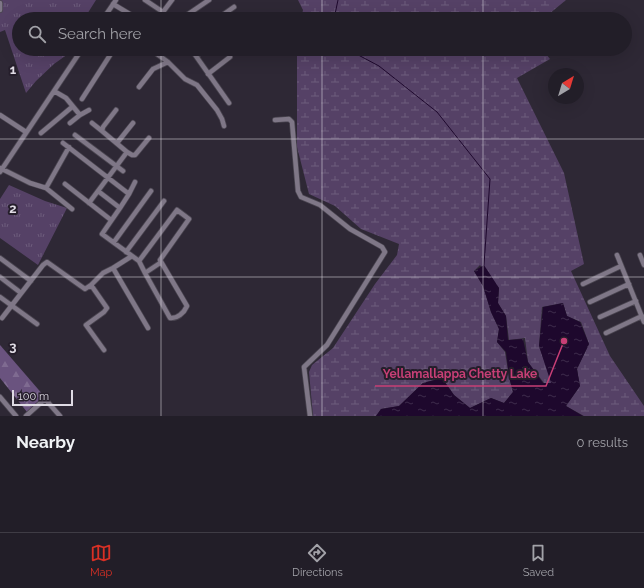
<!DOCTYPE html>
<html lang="en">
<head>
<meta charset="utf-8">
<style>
	body { margin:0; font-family:Raleway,sans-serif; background:#2a2730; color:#f1f3f6 }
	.compass { position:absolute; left:548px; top:68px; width:36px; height:36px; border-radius:50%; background:#221e28; box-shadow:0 4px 16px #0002; rotate:38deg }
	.scale { position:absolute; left:12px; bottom:10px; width:61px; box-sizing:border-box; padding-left:4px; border:2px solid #dfdbe4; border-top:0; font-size:11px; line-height:14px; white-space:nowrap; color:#dfdbe4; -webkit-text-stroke:3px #251e2b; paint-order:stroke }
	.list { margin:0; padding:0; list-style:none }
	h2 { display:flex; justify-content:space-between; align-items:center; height:52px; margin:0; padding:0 16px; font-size:17px }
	h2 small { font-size:13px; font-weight:400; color:#a2a2a8 }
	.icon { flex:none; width:22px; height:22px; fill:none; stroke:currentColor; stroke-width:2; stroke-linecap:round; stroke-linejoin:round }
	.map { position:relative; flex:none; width:644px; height:416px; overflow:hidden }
	.search { position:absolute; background:#221e28; box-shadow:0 4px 16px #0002; left:12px; right:12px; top:12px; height:44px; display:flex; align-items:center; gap:10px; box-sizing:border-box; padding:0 14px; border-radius:22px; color:#a2a2a8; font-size:15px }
	.sheet { height:116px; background:#221e28 }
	nav { display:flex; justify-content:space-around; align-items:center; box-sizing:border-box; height:56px; border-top:1px solid #3f3c45; background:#221e28; font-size:11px; color:#a2a2a8 }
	nav a { display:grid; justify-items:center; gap:2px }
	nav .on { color:#d93025 }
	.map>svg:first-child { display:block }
</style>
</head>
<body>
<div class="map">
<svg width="644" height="416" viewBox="0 0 644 416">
	<defs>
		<pattern id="grass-tufts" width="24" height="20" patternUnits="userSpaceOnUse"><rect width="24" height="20" fill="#554166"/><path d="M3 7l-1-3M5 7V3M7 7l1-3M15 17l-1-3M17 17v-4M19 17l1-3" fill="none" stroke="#6d5c7c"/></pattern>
		<pattern id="forest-firs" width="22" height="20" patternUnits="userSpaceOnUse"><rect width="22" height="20" fill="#6a537f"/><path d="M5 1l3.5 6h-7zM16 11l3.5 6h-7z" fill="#7f6b91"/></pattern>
		<pattern id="wetland-marsh" width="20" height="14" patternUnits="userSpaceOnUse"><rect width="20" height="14" fill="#554166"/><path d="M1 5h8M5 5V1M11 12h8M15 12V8" fill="none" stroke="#6d5c7c"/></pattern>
		<pattern id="water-ripples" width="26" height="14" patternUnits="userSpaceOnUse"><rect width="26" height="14" fill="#1e082d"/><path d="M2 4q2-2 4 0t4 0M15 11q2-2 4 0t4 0" fill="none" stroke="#3e2b4b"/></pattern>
	</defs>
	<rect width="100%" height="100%" fill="#2e2835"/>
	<path fill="url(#grass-tufts)" d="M0 0H96L84 19H19V49H75L54 64 36 81 26 93 5 30 0 32Z
		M9 185 45 201 67 208 38 265 0 238V199Z"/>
	<path fill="url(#forest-firs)" d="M0 345 44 396 27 412 0 378Z"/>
	<path fill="url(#wetland-marsh)" d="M298 0H566L543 19H301L303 10Z
		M297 49H542L550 59 517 78 564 173 584 264 571 271 610 356 644 406V416H584L566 406 580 386 577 369 589 344 581 322 567 316 563 303 542 307 539 346 552 383H544L528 362 525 338 509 340 506 316 498 303 499 288 480 265 474 271 483 286 491 312 499 329 497 342 505 352 509 377 513 392 504 403 491 398 470 408 454 395 442 378 423 383 399 406 381 409 376 416H313L309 372 312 365 333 348 375 284 397 255 399 244 361 229 335 206 309 194 297 147Z"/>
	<path fill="url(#water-ripples)" d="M484 265 499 288 498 303 506 316 508 340 523 339 528 362 543 383H551L539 346 543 307 563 303 567 316 580 322 589 344 577 369 580 386 566 406 583 416H376L381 409 399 406 423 383 442 378 454 395 470 408 491 398 504 403 513 392 509 377 506 352 497 342 499 329 491 312 483 286 474 271Z"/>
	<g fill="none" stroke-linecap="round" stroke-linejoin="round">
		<path stroke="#1e082d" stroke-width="1" d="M334 19 338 0
			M347 49 379 66 437 112 490 179 484 265"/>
		<defs>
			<path id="minor" d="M145 0 163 12 170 19
				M0 3V10
				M113 4 138 19
				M163 12 172 0
				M103 19 116 0
				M181 19 209 0
				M217 19 234 7
				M150 49 168 62 185 79 197 85 217 110 222 119 224 126
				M191 49 229 103
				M196 56 206 49
				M208 74 230 57
				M139 87 153 69 168 62
				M54 91 66 98 80 115 89 110
				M82 99 114 49
				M116 110 103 127 102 131 127 152
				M0 115 26 132
				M275 120 289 119 292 122 298 191 301 197 320 205 350 229 382 247 385 252 327 345 304 367 310 416
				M70 123 80 115
				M92 123 102 131
				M41 133 72 107
				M75 135 123 171
				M63 143 129 194
				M117 143 133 123
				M0 168 30 183 46 188 72 209
				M0 172 82 49
				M65 184 111 220
				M46 188 69 147
				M98 191 120 208 102 234 139 261 145 273
				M89 203 127 152 132 155H135L149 138
				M120 208 129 194 135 182
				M114 242 151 191
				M126 252 164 201
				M617 255 644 322
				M640 255 644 265
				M0 258 31 281
				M139 261 177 210 189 219 160 260 187 306C184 313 177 319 170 318L145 273 160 263
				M113 268 148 328
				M0 277 21 293
				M583 284 621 266
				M91 285 103 273 113 268 132 256
				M0 297 37 324
				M590 302 629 284
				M600 317 636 301
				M2 318 43 265 47 262 85 289 91 285 107 308 104 312 86 325 104 350
				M606 333 642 316
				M0 397 16 416
				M26 416 45 399 60 416"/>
		</defs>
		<use href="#minor" stroke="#4a4550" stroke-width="6"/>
		<use href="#minor" stroke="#7f7787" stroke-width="4.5"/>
	</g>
	<path fill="none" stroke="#dfdbe4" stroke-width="1" stroke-opacity="0.55" d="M161 0V19M322 0V19M483 0V19M161 49V416M322 49V416M483 49V416M0 139H644M0 277H644"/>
	<g font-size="13" text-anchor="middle" font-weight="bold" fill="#dfdbe4" stroke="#251e2b" stroke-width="4" stroke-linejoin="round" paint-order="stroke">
		<text x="13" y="74">1</text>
		<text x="13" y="213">2</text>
		<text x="13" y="351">3</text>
	</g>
	<path fill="none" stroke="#c83f76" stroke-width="1.5" d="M564 341L546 386H375"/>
	<circle fill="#c83f76" stroke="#251e2b" stroke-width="1.5" cx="564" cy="341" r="4"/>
	<g font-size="12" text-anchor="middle" font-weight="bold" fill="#c83f76" stroke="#251e2b" stroke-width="4" stroke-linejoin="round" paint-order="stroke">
		<text x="460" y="378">Yellamallappa Chetty Lake</text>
	</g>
</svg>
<svg class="compass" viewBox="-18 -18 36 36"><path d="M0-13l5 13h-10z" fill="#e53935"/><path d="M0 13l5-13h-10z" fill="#a2a2a8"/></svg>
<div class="scale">100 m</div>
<div class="search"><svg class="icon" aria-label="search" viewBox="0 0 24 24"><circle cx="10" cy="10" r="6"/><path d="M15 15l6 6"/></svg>Search here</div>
</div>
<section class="sheet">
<h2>Nearby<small>0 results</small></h2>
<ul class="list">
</ul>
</section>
<nav>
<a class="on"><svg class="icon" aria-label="map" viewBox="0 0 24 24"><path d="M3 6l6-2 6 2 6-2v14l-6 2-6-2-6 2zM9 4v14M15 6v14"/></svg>Map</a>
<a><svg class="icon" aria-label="directions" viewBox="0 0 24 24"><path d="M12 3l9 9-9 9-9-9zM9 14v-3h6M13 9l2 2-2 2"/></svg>Directions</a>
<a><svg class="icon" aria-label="saved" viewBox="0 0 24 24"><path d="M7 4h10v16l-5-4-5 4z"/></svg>Saved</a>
</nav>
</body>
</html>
